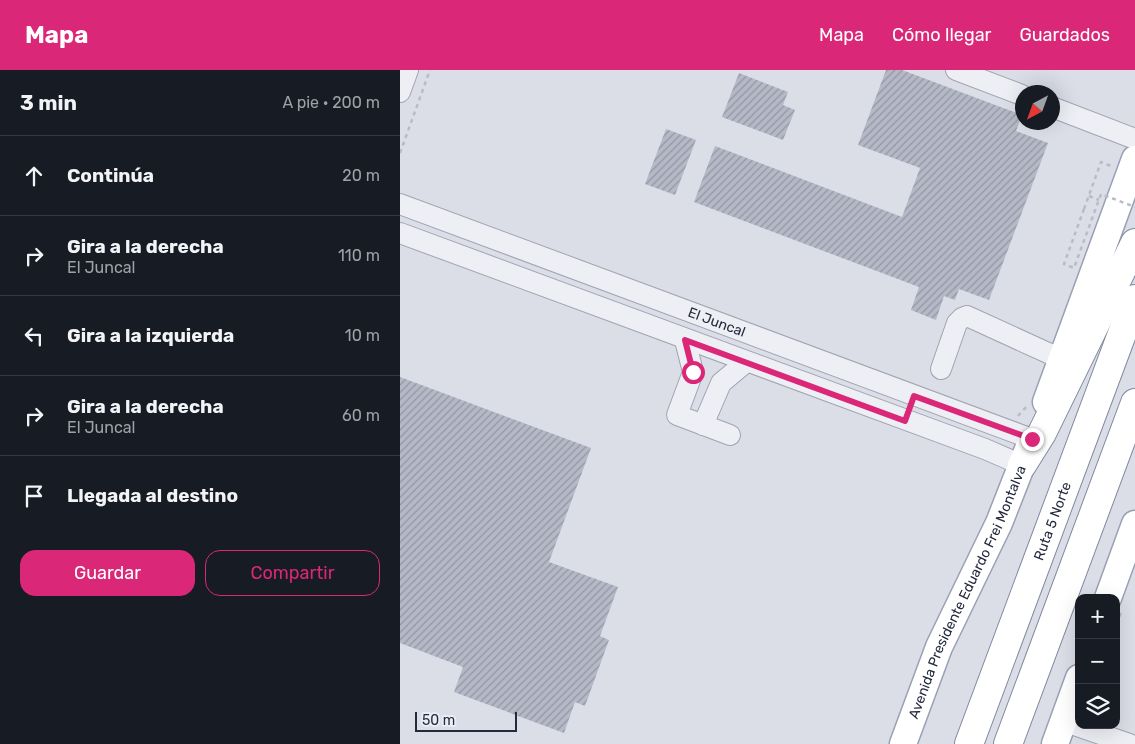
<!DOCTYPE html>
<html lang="es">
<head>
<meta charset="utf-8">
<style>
	body { margin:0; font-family:Rubik,sans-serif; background:#20242c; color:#f1f3f6 }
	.controls { position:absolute; right:15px; bottom:15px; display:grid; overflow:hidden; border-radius:10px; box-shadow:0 5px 20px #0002 }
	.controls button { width:45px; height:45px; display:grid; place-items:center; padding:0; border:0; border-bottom:1px solid #363941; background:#171b24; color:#f1f3f6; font:25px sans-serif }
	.compass { position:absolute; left:615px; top:15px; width:45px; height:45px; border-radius:50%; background:#171b24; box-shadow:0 5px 20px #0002; rotate:221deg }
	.scale { position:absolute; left:15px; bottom:12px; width:102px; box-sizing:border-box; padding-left:5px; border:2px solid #242a3e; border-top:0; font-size:14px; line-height:18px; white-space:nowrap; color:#242a3e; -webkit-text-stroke:4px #eaedf5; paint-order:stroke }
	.stop { position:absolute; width:15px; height:15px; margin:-11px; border:4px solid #db2777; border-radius:50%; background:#fff }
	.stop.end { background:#db2777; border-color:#fff; box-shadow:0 1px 5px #0008 }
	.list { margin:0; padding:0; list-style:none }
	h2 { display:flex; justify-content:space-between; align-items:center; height:65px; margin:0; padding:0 20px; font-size:21px }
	h2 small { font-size:16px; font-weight:400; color:#9ea1a6 }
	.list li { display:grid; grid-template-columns:32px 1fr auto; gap:15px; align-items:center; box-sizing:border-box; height:80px; padding:0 20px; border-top:1px solid #363941 }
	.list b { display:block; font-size:19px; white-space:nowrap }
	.list p { margin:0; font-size:16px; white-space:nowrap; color:#9ea1a6 }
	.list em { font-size:16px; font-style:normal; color:#9ea1a6 }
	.actions { display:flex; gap:10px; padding:15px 20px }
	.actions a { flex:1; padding:11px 0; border:1px solid #db2777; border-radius:15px; text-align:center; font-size:18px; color:#db2777 }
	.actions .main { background:#db2777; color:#fff }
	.icon { flex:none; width:28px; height:28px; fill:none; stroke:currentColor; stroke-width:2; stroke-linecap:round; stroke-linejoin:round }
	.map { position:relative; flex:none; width:735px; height:674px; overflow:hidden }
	header { display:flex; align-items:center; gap:30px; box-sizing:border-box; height:70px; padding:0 25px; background:#db2777; color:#fff }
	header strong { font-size:24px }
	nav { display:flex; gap:28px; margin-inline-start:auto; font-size:18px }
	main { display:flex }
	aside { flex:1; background:#171b24 }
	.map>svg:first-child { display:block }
</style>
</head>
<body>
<header>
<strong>Mapa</strong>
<nav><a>Mapa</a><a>Cómo llegar</a><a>Guardados</a></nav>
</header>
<main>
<aside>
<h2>3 min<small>A pie · 200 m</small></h2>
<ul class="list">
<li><svg class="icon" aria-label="ahead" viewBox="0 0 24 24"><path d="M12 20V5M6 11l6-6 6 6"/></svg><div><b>Continúa</b></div><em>20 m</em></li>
<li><svg class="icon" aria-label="right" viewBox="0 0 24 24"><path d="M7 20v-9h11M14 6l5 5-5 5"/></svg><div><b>Gira a la derecha</b><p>El Juncal</p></div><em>110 m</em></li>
<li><svg class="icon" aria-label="left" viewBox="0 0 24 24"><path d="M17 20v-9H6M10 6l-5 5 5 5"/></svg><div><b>Gira a la izquierda</b></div><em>10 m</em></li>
<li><svg class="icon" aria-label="right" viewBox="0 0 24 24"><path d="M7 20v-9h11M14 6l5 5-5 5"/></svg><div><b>Gira a la derecha</b><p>El Juncal</p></div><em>60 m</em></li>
<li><svg class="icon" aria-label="arrive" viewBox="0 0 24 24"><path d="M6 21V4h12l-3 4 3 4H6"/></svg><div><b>Llegada al destino</b></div></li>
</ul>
<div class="actions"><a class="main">Guardar</a><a>Compartir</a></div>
</aside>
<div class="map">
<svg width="735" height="674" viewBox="0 0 735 674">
	<defs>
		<pattern id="building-hatch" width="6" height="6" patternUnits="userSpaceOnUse" patternTransform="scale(1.25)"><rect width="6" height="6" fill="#b5b9c7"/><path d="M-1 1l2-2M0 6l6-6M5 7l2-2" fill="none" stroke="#9397a3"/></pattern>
	</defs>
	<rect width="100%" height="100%" fill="#dbdee7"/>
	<path fill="url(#building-hatch)" d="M486 0H502L622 45 616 61 648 73 589 230 559 219 555 230 544 226 536 250 511 240 519 217 294 132 315 76 502 147 520 98 458 75Z
		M339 3 388 22 383 35 395 40 383 70 322 47Z
		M266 59 296 70 275 125 245 114Z
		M0 307 191 378 149 492 218 517 200 566 209 570 185 636 175 632 164 663 54 622 63 597 0 573Z"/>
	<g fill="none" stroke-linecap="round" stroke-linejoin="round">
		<defs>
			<g id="minor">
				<path d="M556 0 622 25"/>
				<path d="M0 22 8 0"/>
				<path d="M652 37 735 69"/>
				<path id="s1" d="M0 134 632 369"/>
				<path d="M0 163 585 379 622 395"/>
				<path d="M285 270 293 302 277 345 330 365"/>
				<path d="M541 299 557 253 562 248 567 246 648 283 662 288"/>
				<path d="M303 355 321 313 346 292"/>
				<path d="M663 651 729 674"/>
			</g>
			<g id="major">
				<path d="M646 332 735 89"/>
				<path d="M708 528 735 454"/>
				<path id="s2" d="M503 674 539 577 599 453 630 374"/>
				<path d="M655 674 679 608"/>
			</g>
			<g id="highway">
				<path d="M622 395 642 363 735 173"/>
				<path id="s3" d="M569 674 735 229"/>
				<path d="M608 674 735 333"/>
			</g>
		</defs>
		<use href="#minor" stroke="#a0a4b1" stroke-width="22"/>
		<use href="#major" stroke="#99a0b3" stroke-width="29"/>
		<use href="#highway" stroke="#81899f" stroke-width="30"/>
		<path stroke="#b9bcc5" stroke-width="2.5" stroke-dasharray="4 4" stroke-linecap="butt" d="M0 83 30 0
			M689 126 699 130
			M684 139 701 92 711 96V97
			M618 346 627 336
			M716 554 721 543"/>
		<use href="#minor" stroke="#eeeff5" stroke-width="20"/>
		<use href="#major" stroke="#fff" stroke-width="26"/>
		<use href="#highway" stroke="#fff" stroke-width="28"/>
		<path stroke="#b9bcc5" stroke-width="2.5" stroke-dasharray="4 4" stroke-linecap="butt" d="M684 139 664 194 674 198 701 124 735 137"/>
	</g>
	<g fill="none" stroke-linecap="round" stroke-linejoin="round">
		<path stroke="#db2777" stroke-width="6" d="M293 302 285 270 505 351 514 326 632 369"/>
	</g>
	<g text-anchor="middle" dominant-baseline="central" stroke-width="5" stroke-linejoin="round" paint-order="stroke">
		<g font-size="14" fill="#242a3e" stroke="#eaedf5">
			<text stroke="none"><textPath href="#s1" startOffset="338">El Juncal</textPath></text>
			<text stroke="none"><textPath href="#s3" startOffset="238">Ruta 5 Norte</textPath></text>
			<text stroke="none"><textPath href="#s2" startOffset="165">Avenida Presidente Eduardo Frei Montalva</textPath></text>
		</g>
	</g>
</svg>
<div class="controls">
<button>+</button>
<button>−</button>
<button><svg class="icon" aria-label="layers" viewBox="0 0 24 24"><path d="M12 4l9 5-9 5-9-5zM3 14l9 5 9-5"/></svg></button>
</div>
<svg class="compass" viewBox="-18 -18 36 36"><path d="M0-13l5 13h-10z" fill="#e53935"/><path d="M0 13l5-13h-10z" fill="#9ea1a6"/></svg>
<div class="scale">50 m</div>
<div class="stop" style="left:293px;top:302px"></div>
<div class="stop end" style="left:632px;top:369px"></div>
</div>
</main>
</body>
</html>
